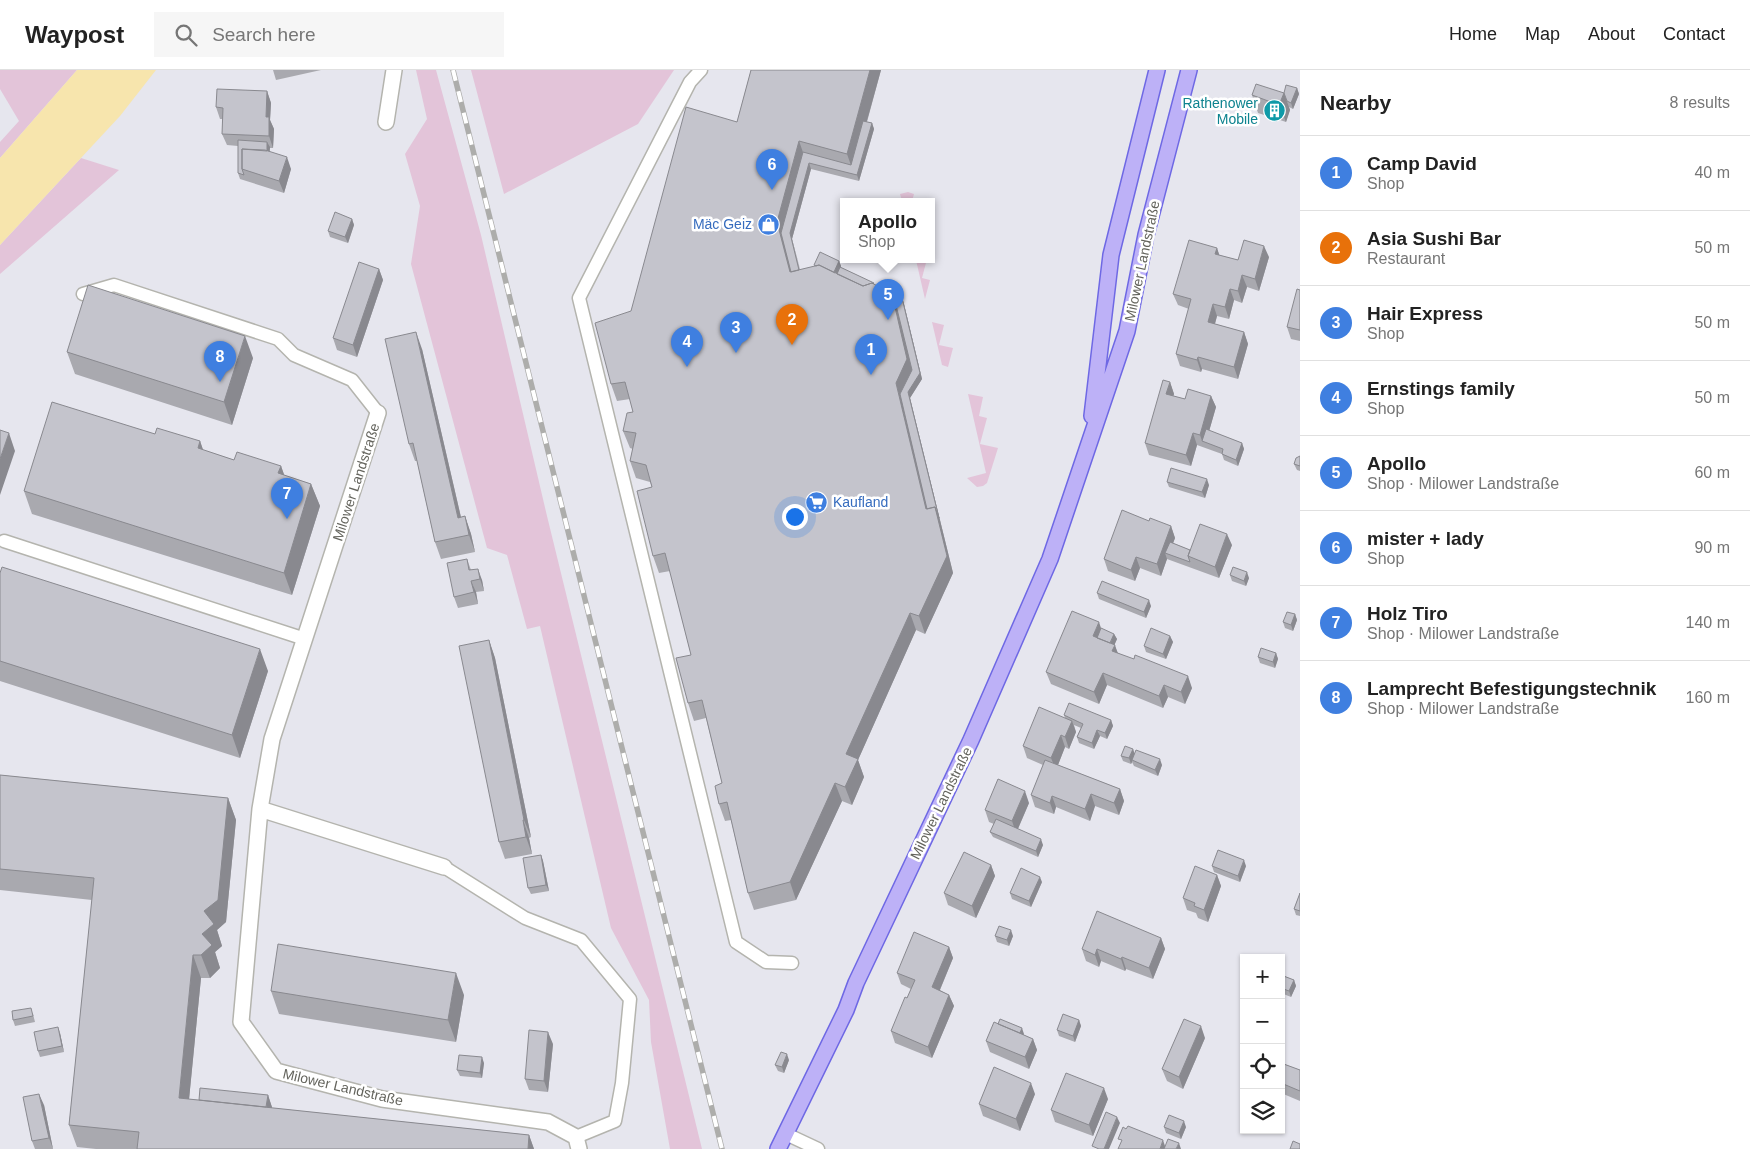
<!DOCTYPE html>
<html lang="en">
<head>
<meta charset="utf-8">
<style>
	body { margin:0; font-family:Arial,sans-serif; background:#f6f6f6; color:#222 }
	.controls { position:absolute; right:15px; bottom:15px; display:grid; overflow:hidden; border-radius:0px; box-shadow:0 1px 4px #0004 }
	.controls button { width:45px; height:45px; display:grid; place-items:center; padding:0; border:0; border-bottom:1px solid #e0e0e0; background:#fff; color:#222; font:25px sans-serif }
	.you { position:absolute; left:794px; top:446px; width:18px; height:18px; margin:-12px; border:4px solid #fff; border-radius:50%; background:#1a73e8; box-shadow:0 0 0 8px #1a73e833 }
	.badge { display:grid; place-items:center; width:32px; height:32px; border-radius:50%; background:#419bd9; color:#fff; font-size:16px; font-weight:700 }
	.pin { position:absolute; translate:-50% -41px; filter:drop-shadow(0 1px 2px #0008) }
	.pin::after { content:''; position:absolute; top:26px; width:18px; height:15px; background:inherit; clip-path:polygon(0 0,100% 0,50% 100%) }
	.popup { position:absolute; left:840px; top:128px; width:95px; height:65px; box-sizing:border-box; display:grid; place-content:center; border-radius:0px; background:#fff; filter:drop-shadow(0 1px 4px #0005); font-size:16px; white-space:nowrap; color:#767676 }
	.popup b { font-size:19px; color:#222 }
	.popup::after { content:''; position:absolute; left:50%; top:100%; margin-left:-10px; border:10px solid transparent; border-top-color:#fff }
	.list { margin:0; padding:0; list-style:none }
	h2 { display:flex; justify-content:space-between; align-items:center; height:65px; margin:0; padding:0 20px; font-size:21px }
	h2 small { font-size:16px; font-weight:400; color:#767676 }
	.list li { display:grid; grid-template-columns:32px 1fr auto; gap:15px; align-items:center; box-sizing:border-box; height:75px; padding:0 20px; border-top:1px solid #e0e0e0 }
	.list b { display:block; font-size:19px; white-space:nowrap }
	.list p { margin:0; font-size:16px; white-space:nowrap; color:#767676 }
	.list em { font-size:16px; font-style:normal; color:#767676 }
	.icon { flex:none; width:28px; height:28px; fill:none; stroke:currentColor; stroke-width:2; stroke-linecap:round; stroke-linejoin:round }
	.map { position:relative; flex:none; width:1300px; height:1079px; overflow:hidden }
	header { display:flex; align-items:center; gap:30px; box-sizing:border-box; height:70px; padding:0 25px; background:#fff; border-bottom:1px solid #e0e0e0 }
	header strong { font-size:24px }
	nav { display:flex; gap:28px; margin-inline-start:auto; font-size:18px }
	.search { width:350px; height:45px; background:#f6f6f6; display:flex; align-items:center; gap:12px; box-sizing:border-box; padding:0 18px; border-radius:0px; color:#767676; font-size:19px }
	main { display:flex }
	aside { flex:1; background:#fff }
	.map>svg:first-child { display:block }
</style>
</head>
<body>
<header>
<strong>Waypost</strong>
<div class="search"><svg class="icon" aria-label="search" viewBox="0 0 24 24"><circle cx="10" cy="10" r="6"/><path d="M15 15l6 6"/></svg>Search here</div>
<nav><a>Home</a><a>Map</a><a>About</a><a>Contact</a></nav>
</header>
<main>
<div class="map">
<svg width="1300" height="1079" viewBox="0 0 1300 1079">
	<rect width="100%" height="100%" fill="#e6e6ee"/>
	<path fill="#e3c4d9" d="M0 0H77L0 88V72L19 51 0 19Z
		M416 0H436L481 165 547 446 702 1079H670L651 972 649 930 611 858 540 556 527 559 507 485 487 478 411 194 420 136 405 84 427 49Z
		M471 0H674L638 54 504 124Z
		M81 88 119 100 0 204V175Z
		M908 122 914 124 912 131H902L900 124Z
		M919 189H927L922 208 930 210 925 229 916 190Z
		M932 252 944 255 939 275 953 278 948 297 942 295Z
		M968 324 983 327 979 346 987 348 980 374 998 378 987 413 983 416 977 417 967 408 986 403Z"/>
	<path fill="#f7e5ad" d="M77 0H156L120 46 0 175V88Z"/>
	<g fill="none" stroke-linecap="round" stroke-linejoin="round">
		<defs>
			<path id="lane" d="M701 0 690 12 579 228 736 872 766 892 792 893
				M83 224 114 215 278 269 294 285 352 310 378 343
				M4 471 305 569
				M444 797 525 848 581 870 630 929 622 1013 615 1051 576 1067
				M786 1064 818 1079"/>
			<path id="street" d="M386 52 394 0
				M378 343 272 669 260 739 241 952 276 1001 382 1029 548 1052 576 1067 579 1079
				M260 739 444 797"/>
			<path id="primary" d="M1092 346 1111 185 1157 0
				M778 1079 846 940 856 913 971 670 1050 489 1127 261 1146 165 1189 0"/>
		</defs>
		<use href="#lane" stroke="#b4b4ae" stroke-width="15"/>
		<use href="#street" stroke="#b4b4ae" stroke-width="18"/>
		<use href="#primary" stroke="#6e68e4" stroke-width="18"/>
		<use href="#lane" stroke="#fff" stroke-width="12"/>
		<use href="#street" stroke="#fff" stroke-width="15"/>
		<use href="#primary" stroke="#bdb1f7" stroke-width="15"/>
		<defs>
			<path id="rail" d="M453 0 722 1079"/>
		</defs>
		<use href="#rail" stroke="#adadab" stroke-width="5.5"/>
		<use href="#rail" stroke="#fff" stroke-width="4" stroke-dasharray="11" stroke-linecap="butt"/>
	</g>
	<path fill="#a9a9af" d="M273 0H321L276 10Z
		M751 0H881L867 52 872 53 874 59 859 111 811 99 792 169 800 200 815 196 814 195 839 191 841 196V198L902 228 904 234 922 309 910 328 953 503 925 564 916 560 858 690 864 707 852 735 842 731 796 830 754 840 748 823 731 750 725 751 719 734 722 713 706 648 694 651 688 633 691 585 670 501 659 503 653 486 652 417 650 412 636 408 630 391 633 379 630 378 623 361 633 342 630 329 617 331 611 314 631 241 737 52Z
		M1297 18 1299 24 1293 39 1289 37 1290 40 1286 52 1258 43 1252 25 1284 23Z
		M267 21 271 33 270 50 274 59 273 78H270L269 82 291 99 284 123 240 109 238 103V76L227 75 222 64 223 49H220L216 37Z
		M352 149 354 155 348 173 330 167 328 161Z
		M1217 178 1219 185 1238 190 1269 187 1259 221 1247 217 1242 233 1234 230 1229 249 1217 246 1215 254 1244 262 1248 274 1238 309 1202 299 1201 302 1180 296 1176 284 1189 239 1178 235 1173 224Z
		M379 199 383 210 357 287 337 280 333 268Z
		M1300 220V271L1291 269 1287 257Z
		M422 279 461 447 465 446 471 464 475 482 441 489 435 472 417 391H415L409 374Z
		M67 282 253 288 232 355 75 304Z
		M1170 312 1174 324 1173 326 1185 329 1211 326 1216 337 1209 361 1242 373 1244 379 1238 396 1224 390 1222 384 1197 375 1191 396 1149 385 1145 373Z
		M155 364 200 371 203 380 234 390 281 396 284 405 311 414 320 436 292 525 32 444 24 421Z
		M1300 386V401L1297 400 1294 394Z
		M1167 412 1209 415 1205 428 1169 417Z
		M1149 451 1171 456 1175 468 1173 473 1190 480 1232 475 1219 508 1167 489 1161 506 1140 498 1135 511 1108 501 1104 489Z
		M467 489 471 500 482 510 484 521 476 522 478 534 458 538 454 527Z
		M0 503 268 601 240 688 0 611Z
		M1230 505 1249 508 1246 516 1232 511Z
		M1097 523 1151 536 1146 548 1099 529Z
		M1295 544 1297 550 1293 561 1285 558 1283 552Z
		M1114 564 1117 569 1114 575 1118 583 1192 618 1185 634 1168 627 1163 638 1107 615 1099 634 1051 614 1046 602Z
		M1170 566 1173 572 1166 589 1146 582 1144 576Z
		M489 570 495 588 531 767 529 768 532 784 505 789 499 772Z
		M1276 583 1278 589 1275 598 1260 593 1258 587Z
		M1064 645 1111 650 1113 656 1107 669 1100 666 1094 679 1079 673 1077 667 1081 658 1074 655 1076 662 1069 679 1065 677 1058 695 1120 719 1124 731 1119 745 1095 736 1090 751 1056 737 1054 744 1035 737 1031 725 1043 695 1027 688 1023 676 1065 648Z
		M1133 679 1134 683 1162 695 1158 706 1134 696 1132 692 1131 694 1123 691 1121 686Z
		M0 705 228 728 236 750 226 852 217 860 222 876 215 882 220 898 210 908H201L189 1029 199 1030 268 1025 272 1038 529 1065 534 1079H96L77 1077 69 1055 92 830 0 820Z
		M1029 733 1018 759 1043 775 1038 787 993 767 990 762 994 754 989 752 985 740Z
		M541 785 543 791 549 821 531 824 528 818Z
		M991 795 995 806 976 848 948 835 944 823Z
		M1212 796H1246L1240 812 1214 802Z
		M1217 805 1221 816 1208 852 1198 848 1196 843 1187 840 1183 828Z
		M1042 812 1031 837 1012 829 1010 823Z
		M1300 823V846L1296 845 1294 839Z
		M995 866H1013L1009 876 997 872Z
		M1161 868 1165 879 1153 909 1126 899 1125 901 1101 891 1099 897 1086 891 1082 879Z
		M949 877 953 888 940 920 949 925 954 936 932 988 895 973 891 961 907 928 911 919 901 914 897 903Z
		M1281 905 1294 910 1296 916 1291 927 1281 923Z
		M271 921 464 925 456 972 279 944Z
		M33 944 35 952 15 956 13 950Z
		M1079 950 1081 956 1075 972 1059 966 1057 960Z
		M60 963 64 982 40 987 38 981Z
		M1024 964V965L1033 969 1037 980 1029 999 990 982 986 971Z
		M1205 968 1183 1019 1167 1011 1162 999Z
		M553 974 548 1022 529 1020 525 1009Z
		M789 990 784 1003 778 1001 775 995Z
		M484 993 482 1008 460 1006 457 1000Z
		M1281 993 1300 1000V1031L1281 1023Z
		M1035 1024 1020 1061 983 1046 979 1034Z
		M1108 1029 1093 1066 1055 1052 1051 1040Z
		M44 1035 53 1079H35L32 1071Z
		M1164 1057H1186L1181 1069 1166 1063Z"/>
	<path fill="#89898f" d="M870 0H881L853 101 847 84Z
		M1297 18 1299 24 1293 39 1291 33Z
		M267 21 271 33 270 50 274 59 273 78 269 66 266 47Z
		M1284 23 1290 40 1286 52 1279 35Z
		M872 53 874 59 859 111 857 105Z
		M799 71 805 88 783 169 795 214 790 202 777 152Z
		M267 72 270 77 269 92 267 86Z
		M287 87 291 99 284 123 279 111Z
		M809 93 811 99 792 169 803 210 790 163Z
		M352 149 354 155 348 173 345 167Z
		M1264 176 1269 187 1259 221 1255 209Z
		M1217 178 1221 190 1215 184Z
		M839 191 841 196 836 207 834 202Z
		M379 199 383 210 357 287 353 275Z
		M1242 205 1247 217 1242 233 1238 221Z
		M1230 219 1234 230 1229 249 1225 237Z
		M892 224 898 241 914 306 902 330 931 450 926 439 896 313Z
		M902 228 904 234 922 309 910 328 953 503 925 564 919 546 935 437 908 322 920 303Z
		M1213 234 1217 246 1212 264 1208 252Z
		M416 262 422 279 465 465 458 448Z
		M1244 262 1248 274 1238 309 1234 297Z
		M245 266 253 288 232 355 224 332Z
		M1198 287 1202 299 1201 302 1197 290Z
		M1170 312 1174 324 1170 336 1166 324Z
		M1211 326 1216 337 1206 372 1202 371 1204 377 1200 365Z
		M9 363 15 381 0 425V389Z
		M1193 363 1197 375 1191 396 1186 385Z
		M200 371 208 394 198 378Z
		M1242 373 1244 379 1238 396 1236 390Z
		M281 396 289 418 278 403Z
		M1207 409 1209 415 1205 428 1202 422Z
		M311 414 320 436 292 525 284 503Z
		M465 446 471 464 475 482 469 465Z
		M1171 456 1175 468 1169 484 1165 483 1167 489 1161 506 1157 494Z
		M1227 464 1232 475 1219 508 1215 497Z
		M1136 487 1140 498 1135 511 1131 500Z
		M478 499 482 510 484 521 480 509Z
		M1247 502 1249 508 1246 516 1244 511Z
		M471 511 476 522 478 534 474 522Z
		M1149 530 1151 536 1146 548 1144 542Z
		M910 543 916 560 858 690 864 707 852 735 845 717 846 684Z
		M1295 544 1297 550 1293 561 1291 555Z
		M1099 552 1103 564 1095 572 1093 566Z
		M1114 564 1117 569 1111 583 1109 577Z
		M1170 566 1173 572 1166 589 1163 584Z
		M489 570 495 588 531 767 524 750Z
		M1115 575 1119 587 1112 581Z
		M260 579 268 601 240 688 232 665Z
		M1276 583 1278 589 1275 598 1273 592Z
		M1103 603 1107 615 1099 634 1094 622Z
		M1188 606 1192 618 1185 634 1181 622Z
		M1164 615 1168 627 1163 638 1159 626Z
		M1111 650 1113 656 1107 669 1105 663Z
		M1072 651 1076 662 1069 679 1065 667Z
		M1097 660 1100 666 1094 679 1092 673Z
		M1061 665 1065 677 1056 700 1051 688Z
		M1133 679 1135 685 1132 690V692L1131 694 1129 688Z
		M1160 689 1162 695 1158 706 1155 700Z
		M835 713 842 731 796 830 790 812Z
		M1120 719 1124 731 1119 745 1114 733Z
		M1025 721 1029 733 1016 763 1012 751Z
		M1091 724 1095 736 1090 751 1085 739Z
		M1052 726 1056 737 1054 744 1050 733Z
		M228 728 236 750 226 852 217 860 222 876 215 882 220 898 210 908 201 885 202 864 204 841Z
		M523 750 529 768 532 784 526 767Z
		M1041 769 1043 775 1038 787 1036 781Z
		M541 785 543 791 549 821 546 815Z
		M1244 790 1246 796 1240 812 1238 806Z
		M991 795 995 806 976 848 972 836Z
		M1217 805 1221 816 1208 852 1204 840Z
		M1040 807 1042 812 1031 837 1029 831Z
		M1011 860 1013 866 1009 876 1007 870Z
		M1161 868 1165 879 1153 909 1149 898Z
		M949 877 953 888 936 929 932 917Z
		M1097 879 1101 891 1099 897 1095 885Z
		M193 885 201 908 187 1050 179 1028Z
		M1122 887 1126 899 1125 901 1121 889Z
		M456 903 464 925 456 972 448 950Z
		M1294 910 1296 916 1291 927 1289 921Z
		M949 925 954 936 932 988 928 977Z
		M1079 950 1081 956 1075 972 1073 966Z
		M1201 956 1205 968 1183 1019 1179 1007Z
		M58 957 60 963 64 982 62 976Z
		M1022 958 1024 964 1020 973 1018 967Z
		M548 962 553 974 548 1022 544 1011Z
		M1033 969 1037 980 1029 999 1025 987Z
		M787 984 789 990 784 1003 782 997Z
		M482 987 484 993 482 1008 480 1003Z
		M1031 1013 1035 1024 1020 1061 1016 1049Z
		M1104 1018 1108 1029 1093 1066 1089 1055Z
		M39 1024 44 1035 53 1079 49 1068Z
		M268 1025 272 1037 269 1059 265 1048Z
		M1117 1047 1120 1053 1109 1079H1104Z
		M1184 1051 1186 1057 1181 1069 1179 1063Z
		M529 1065 534 1079H528Z
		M1163 1070 1166 1079H1160Z
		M1179 1073 1181 1079H1176Z"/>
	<path fill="#c4c4cc" stroke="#89898f" d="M751 0H870L847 84 799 71 777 152 790 202 819 195 863 216 872 213 892 224 907 289 896 313 926 439 935 437 947 486 919 546 910 543 846 684 858 689 845 717 835 713 790 812 748 823 727 732 719 734 715 716 722 713 702 630 688 633 676 588 691 585 665 483 653 486 637 421 652 417 646 395 630 391 636 363 623 361 627 343 633 342 625 312 611 314 595 253 631 241 686 37 737 52Z
		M1256 14 1284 23 1279 35 1252 25Z
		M1286 15 1297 18 1291 33 1287 31 1284 23Z
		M217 19 267 21 266 47H269V66L222 64 223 38 216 37Z
		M863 51 872 53 857 105 809 93 790 163 799 200 791 202 781 163 803 82 851 95Z
		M238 70 267 72V81L242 79V99L244 105 238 103Z
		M242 79 265 80 287 87 279 111 242 99Z
		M335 142 352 149 345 167 328 161Z
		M1189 170 1217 178 1215 184 1238 190 1244 170 1264 176 1255 209 1242 205 1238 221 1230 219 1225 237 1213 234 1208 252 1244 262 1234 297 1198 287 1197 290 1176 284 1191 229 1173 224Z
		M820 182 839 191 834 202 835 203 819 195 816 196 814 195Z
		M359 192 379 199 353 275 333 268Z
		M840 197 874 213 873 214 872 213 863 216 837 204Z
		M88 215 245 266 224 332 67 282Z
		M884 219 902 228 920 303 908 322 939 448 935 437 927 439 900 324 912 300 896 235 892 224Z
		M1297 219 1300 220V260L1287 257Z
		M416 262 458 448 465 446 469 465 435 472 413 373 409 374 385 269Z
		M1163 310 1170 312 1166 324 1185 329 1188 319 1211 326 1200 365 1193 363 1186 385 1145 373Z
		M52 332 155 364 157 358 200 371 198 378 234 390 237 382 281 396 278 403 311 414 284 503 24 421Z
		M1206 359 1242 373 1236 390 1222 384 1223 379 1202 371Z
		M0 360 9 363 0 389Z
		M1300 386V396L1294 394 1296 388Z
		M1171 398 1207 409 1202 422 1167 412Z
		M1122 440 1149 451 1150 448 1171 456 1157 494 1136 487 1131 500 1104 489Z
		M1200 454 1227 464 1215 497 1188 486Z
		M1170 472 1190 480 1188 486 1190 492 1165 483Z
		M467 489 469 500 478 499 480 509 471 511 474 522 454 527 447 493Z
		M2 497 260 579 232 665 0 591V503Z
		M1233 497 1247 502 1244 511 1230 505Z
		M1102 511 1149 530 1144 542 1097 523Z
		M1072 541 1099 552 1093 566 1115 575 1112 581 1134 589 1135 585 1188 606 1181 622 1164 615 1159 626 1103 603 1094 622 1046 602Z
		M1287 542 1295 544 1291 555 1283 552Z
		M1101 558 1114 564 1110 573 1097 568Z
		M1151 558 1170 566 1163 584 1144 576Z
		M489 570 524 750H523L526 767 499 772 459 576Z
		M1261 578 1276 583 1273 592 1258 587Z
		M1069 633 1111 650 1105 663 1097 660 1092 673 1077 667 1083 654 1064 645Z
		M1039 637 1072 651 1065 667 1061 665 1051 688 1023 676Z
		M1125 676 1133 679 1129 688 1121 686Z
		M1136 680 1160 689 1155 700 1132 690Z
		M1045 690 1120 719 1114 733 1091 724 1085 739 1052 726 1050 733 1031 725Z
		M0 705 228 728 218 830 204 841 214 854 202 864 212 875 201 885H193L179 1028 529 1065 528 1079H137L139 1062 69 1055 94 808 0 799Z
		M998 709 1025 721 1012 751 985 740Z
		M996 749 1041 769 1036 781 990 762Z
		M1218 780 1244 790 1238 806 1212 796Z
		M964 782 991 795 972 836 944 823Z
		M541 785 546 815 528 818 523 788Z
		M1195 796 1217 805 1204 840 1194 836 1195 833 1183 828Z
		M1021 798 1040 807 1029 831 1010 823Z
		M1300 823V841L1294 839Z
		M1097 841 1161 868 1149 898 1122 887 1121 889 1097 879 1095 885 1082 879Z
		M999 856 1011 860 1007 870 995 866Z
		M914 862 949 877 932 917 949 925 928 977 891 961 905 927 907 928 915 910 897 903Z
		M278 874 456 903 448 950 271 921Z
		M1281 905 1294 910 1289 921 1281 918Z
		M31 938 33 946 13 950 12 941Z
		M1063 944 1079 950 1073 966 1057 960Z
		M1000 949 1022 958 1020 963 998 954Z
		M1184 949 1201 956 1179 1007 1162 999Z
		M994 952 1033 969 1025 987 986 971Z
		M58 957 62 976 38 981 34 962Z
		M529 960 548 962 544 1011 525 1009Z
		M781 982 787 984 782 997 775 995Z
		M459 985 482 987 480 1003 457 1000Z
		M1281 993 1300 1000V1021L1281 1013Z
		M994 997 1031 1013 1016 1049 979 1034Z
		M1066 1003 1104 1018 1089 1055 1051 1040Z
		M200 1018 268 1025 266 1037 199 1030Z
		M39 1024 49 1068 32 1071 23 1027Z
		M1106 1042 1117 1047 1104 1079H1099L1092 1076Z
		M1169 1045 1184 1051 1179 1063 1164 1057Z
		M1128 1056 1163 1070 1160 1079H1118L1122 1070 1118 1069 1123 1057 1126 1059Z
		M1168 1069 1179 1073 1176 1079H1164Z
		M1293 1071 1300 1074V1079H1290Z"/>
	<defs>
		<symbol id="building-disc" viewBox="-11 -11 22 22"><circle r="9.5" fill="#0f9aa8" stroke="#fff"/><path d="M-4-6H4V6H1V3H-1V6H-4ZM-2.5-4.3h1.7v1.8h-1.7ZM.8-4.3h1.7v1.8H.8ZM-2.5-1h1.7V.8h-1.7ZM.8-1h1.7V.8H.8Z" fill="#fff"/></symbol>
		<symbol id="shop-disc" viewBox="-11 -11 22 22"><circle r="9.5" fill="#3f7fe0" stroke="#fff"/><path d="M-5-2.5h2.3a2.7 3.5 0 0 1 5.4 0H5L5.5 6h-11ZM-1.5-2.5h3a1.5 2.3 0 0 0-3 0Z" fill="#fff"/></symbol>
		<symbol id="supermarket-disc" viewBox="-11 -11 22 22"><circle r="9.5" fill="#3f7fe0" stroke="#fff"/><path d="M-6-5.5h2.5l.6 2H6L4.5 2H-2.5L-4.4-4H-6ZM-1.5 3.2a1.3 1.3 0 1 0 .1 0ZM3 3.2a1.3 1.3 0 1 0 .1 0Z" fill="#fff"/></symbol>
	</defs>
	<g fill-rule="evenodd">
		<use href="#building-disc" x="1262" y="28" width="25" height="25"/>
		<use href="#shop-disc" x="756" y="142" width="25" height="25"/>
		<use href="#supermarket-disc" x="804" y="420" width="25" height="25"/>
	</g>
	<g text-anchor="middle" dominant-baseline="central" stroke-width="5" stroke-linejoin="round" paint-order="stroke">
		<g font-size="14" fill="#0d838f" stroke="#fff" text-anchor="end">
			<text x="1258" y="33">Rathenower<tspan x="1258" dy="16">Mobile</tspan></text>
		</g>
		<g font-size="14" fill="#366cbe" stroke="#fff" text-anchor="end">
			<text x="752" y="154">Mäc Geiz</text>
			<text x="833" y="432" text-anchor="start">Kaufland</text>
		</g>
		<g font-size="14" fill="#64645d" stroke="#fff">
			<text transform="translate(1142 191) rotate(-78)">Milower Landstraße</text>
			<text transform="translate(356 412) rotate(-72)">Milower Landstraße</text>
			<text transform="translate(941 733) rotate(-64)">Milower Landstraße</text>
			<text transform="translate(343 1017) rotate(13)">Milower Landstraße</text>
		</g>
	</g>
</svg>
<div class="controls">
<button>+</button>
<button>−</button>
<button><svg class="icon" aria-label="locate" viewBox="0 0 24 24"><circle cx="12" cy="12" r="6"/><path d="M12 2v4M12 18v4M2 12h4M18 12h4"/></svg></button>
<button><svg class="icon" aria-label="layers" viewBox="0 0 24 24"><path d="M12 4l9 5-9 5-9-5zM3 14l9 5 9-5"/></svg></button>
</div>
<div class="you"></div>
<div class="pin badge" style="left:871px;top:305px;background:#3f7fe0">1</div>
<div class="pin badge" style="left:792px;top:275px;background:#e8710a">2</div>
<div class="pin badge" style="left:736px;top:283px;background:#3f7fe0">3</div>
<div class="pin badge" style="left:687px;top:297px;background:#3f7fe0">4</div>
<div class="pin badge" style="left:888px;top:250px;background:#3f7fe0">5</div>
<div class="popup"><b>Apollo</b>Shop</div>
<div class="pin badge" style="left:772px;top:120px;background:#3f7fe0">6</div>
<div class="pin badge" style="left:287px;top:449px;background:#3f7fe0">7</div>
<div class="pin badge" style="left:220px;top:312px;background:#3f7fe0">8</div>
</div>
<aside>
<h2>Nearby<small>8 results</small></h2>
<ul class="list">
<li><span class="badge" style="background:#3f7fe0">1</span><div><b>Camp David</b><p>Shop</p></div><em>40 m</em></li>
<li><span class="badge" style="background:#e8710a">2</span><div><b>Asia Sushi Bar</b><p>Restaurant</p></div><em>50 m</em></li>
<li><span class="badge" style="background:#3f7fe0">3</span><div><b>Hair Express</b><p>Shop</p></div><em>50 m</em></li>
<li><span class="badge" style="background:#3f7fe0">4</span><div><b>Ernstings family</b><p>Shop</p></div><em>50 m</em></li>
<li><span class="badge" style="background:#3f7fe0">5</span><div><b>Apollo</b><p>Shop · Milower Landstraße</p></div><em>60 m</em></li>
<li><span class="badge" style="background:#3f7fe0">6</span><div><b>mister + lady</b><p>Shop</p></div><em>90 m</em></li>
<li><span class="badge" style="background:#3f7fe0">7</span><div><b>Holz Tiro</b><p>Shop · Milower Landstraße</p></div><em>140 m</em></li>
<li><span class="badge" style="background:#3f7fe0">8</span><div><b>Lamprecht Befestigungstechnik</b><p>Shop · Milower Landstraße</p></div><em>160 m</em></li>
</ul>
</aside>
</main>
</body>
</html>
